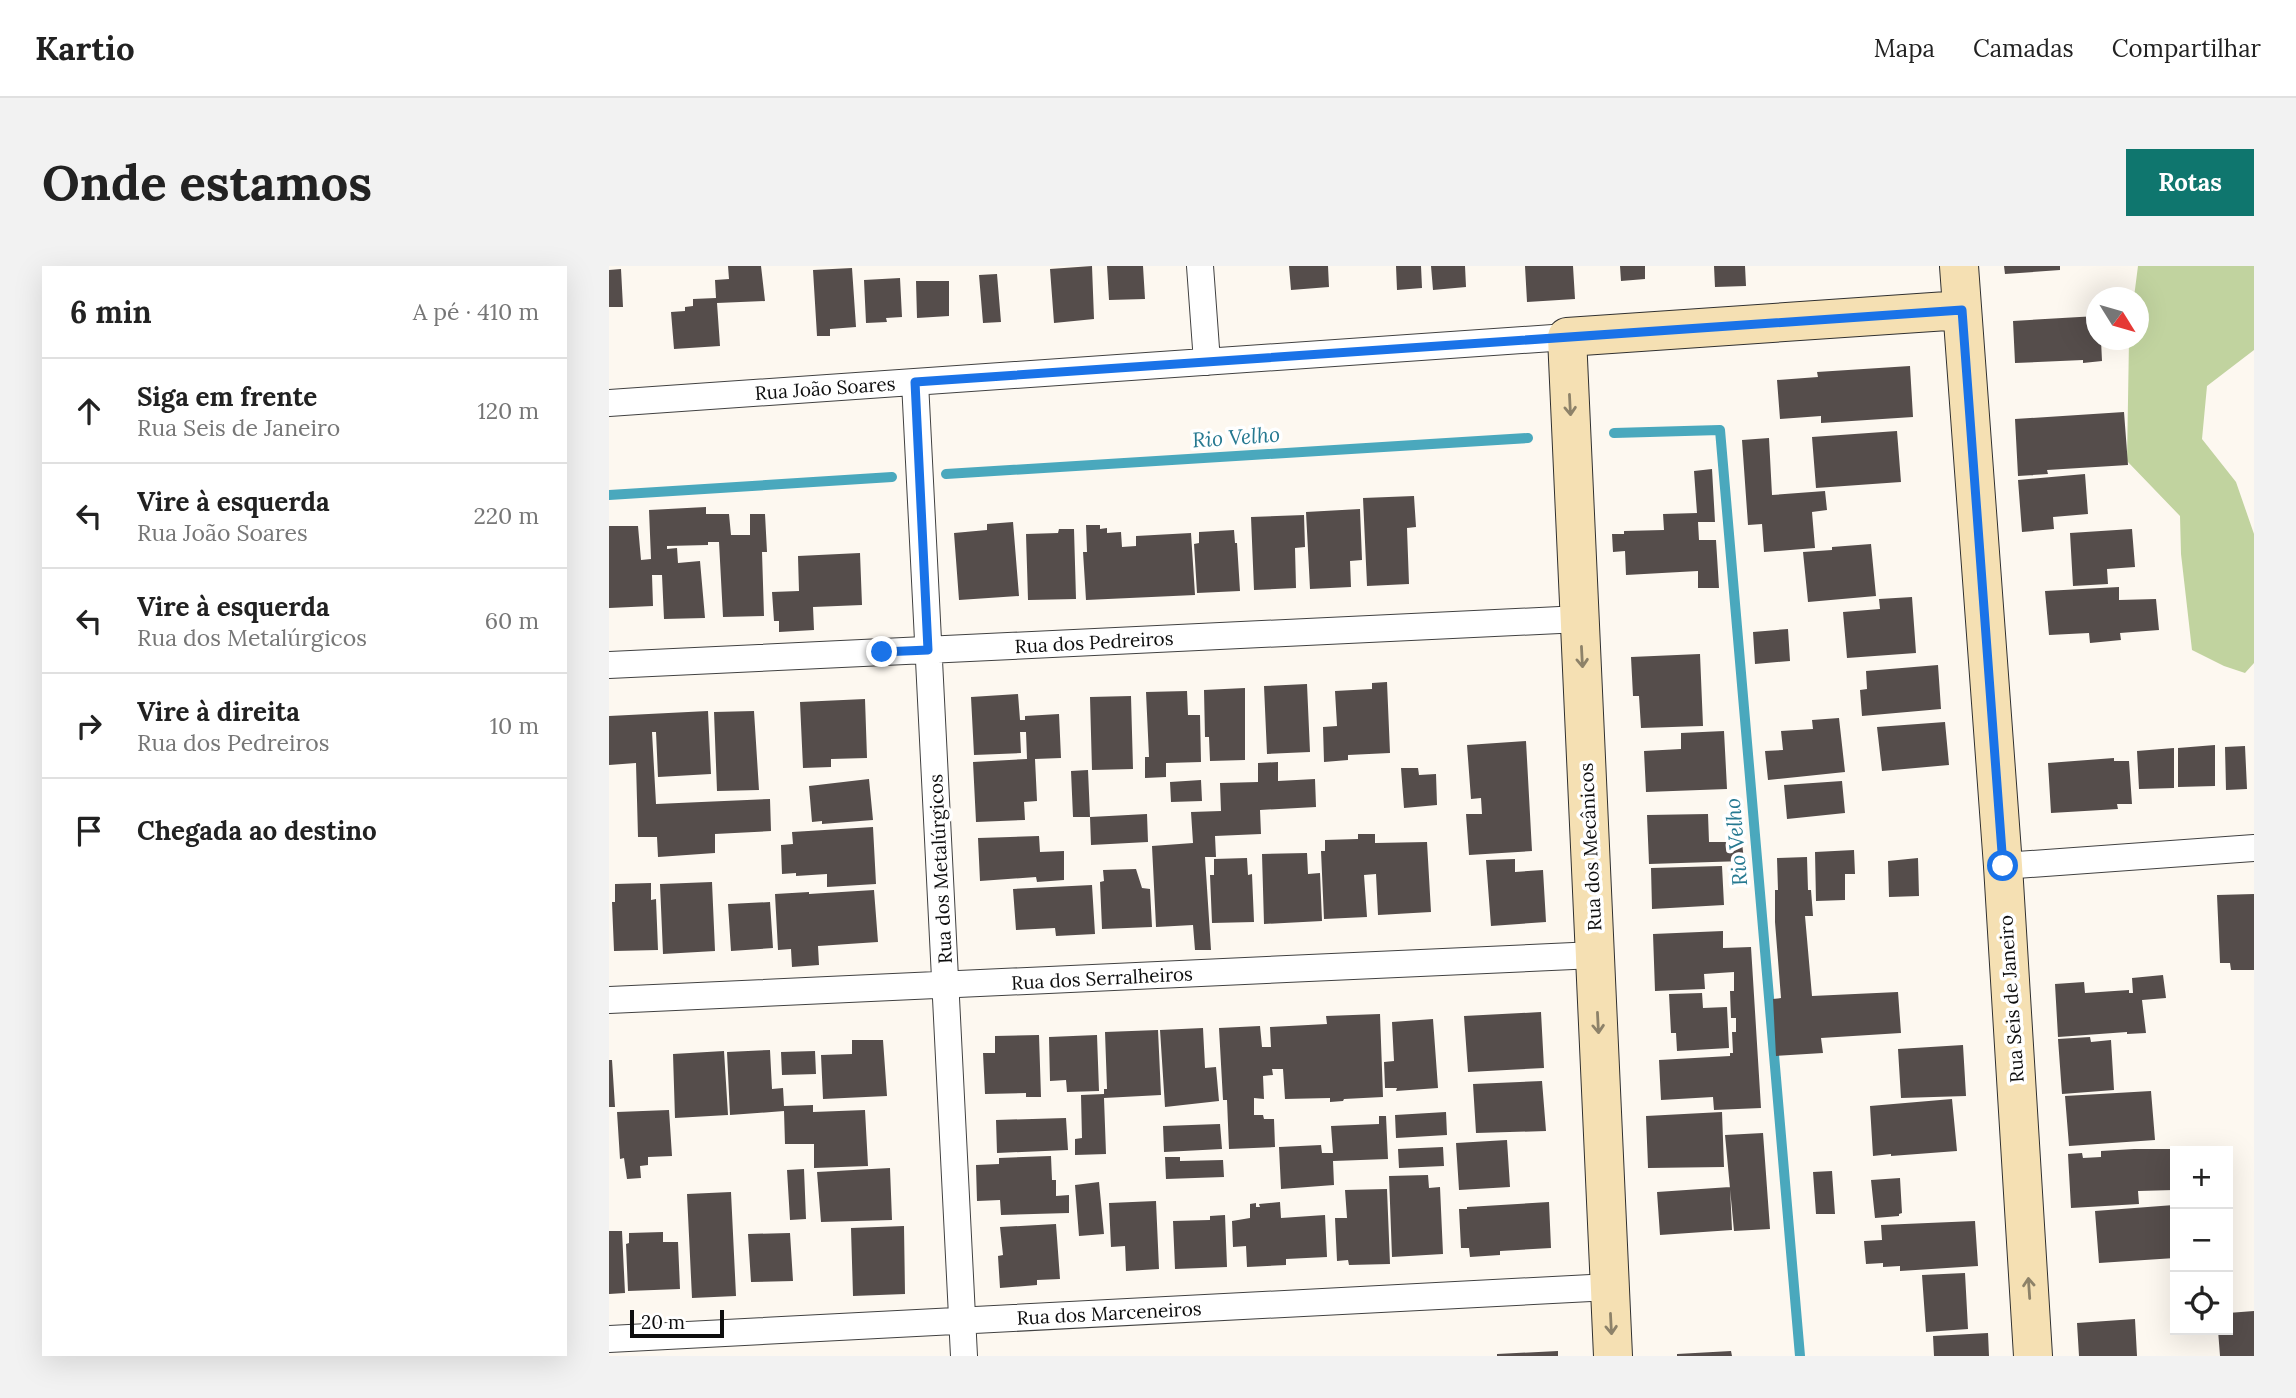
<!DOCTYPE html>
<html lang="pt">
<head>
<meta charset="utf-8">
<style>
	body { margin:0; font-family:Lora,serif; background:#f2f2f2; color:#222 }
	.controls { position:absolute; right:21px; bottom:21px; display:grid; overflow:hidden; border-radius:0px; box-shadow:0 7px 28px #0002 }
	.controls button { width:63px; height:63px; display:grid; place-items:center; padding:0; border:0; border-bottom:2px solid #e0e0e0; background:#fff; color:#222; font:35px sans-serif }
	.compass { position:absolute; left:1477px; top:21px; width:63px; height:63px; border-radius:50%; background:#fff; box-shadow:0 7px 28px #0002; rotate:127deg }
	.scale { position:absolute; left:21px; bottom:18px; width:94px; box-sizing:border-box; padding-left:7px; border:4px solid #0e0e0e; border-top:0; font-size:19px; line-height:24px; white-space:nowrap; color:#0e0e0e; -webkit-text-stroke:5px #fff; paint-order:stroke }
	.stop { position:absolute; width:21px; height:21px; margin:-16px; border:5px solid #1a73e8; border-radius:50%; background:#fff }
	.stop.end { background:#1a73e8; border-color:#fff; box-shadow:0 2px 7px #0008 }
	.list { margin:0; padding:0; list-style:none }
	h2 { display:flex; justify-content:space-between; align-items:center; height:91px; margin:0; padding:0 28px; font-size:30px }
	h2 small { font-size:23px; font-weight:400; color:#767676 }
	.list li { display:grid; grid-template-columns:46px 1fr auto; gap:21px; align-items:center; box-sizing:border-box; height:105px; padding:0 28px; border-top:2px solid #e0e0e0 }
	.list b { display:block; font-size:26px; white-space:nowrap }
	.list p { margin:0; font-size:23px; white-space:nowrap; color:#767676 }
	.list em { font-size:23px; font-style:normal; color:#767676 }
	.icon { flex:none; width:38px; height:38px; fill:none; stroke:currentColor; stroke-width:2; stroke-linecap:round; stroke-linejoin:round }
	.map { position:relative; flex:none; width:1645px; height:1090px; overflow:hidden; border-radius:0px }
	header { display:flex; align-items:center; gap:42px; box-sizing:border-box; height:98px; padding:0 35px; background:#fff; border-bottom:2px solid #e0e0e0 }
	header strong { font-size:33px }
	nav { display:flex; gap:38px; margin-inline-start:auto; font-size:24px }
	.intro { display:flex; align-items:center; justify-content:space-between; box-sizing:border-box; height:168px; padding:0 42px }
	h1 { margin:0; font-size:49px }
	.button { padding:18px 32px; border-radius:0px; background:#0f766e; color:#fff; font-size:24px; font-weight:700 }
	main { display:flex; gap:42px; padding:0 42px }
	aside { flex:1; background:#fff; border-radius:0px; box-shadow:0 7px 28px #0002 }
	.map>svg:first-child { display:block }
</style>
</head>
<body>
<header>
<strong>Kartio</strong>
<nav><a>Mapa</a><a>Camadas</a><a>Compartilhar</a></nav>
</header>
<div class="intro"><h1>Onde estamos</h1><a class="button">Rotas</a></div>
<main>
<aside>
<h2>6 min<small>A pé · 410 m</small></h2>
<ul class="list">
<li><svg class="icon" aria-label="ahead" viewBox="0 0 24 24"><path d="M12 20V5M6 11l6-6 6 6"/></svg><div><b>Siga em frente</b><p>Rua Seis de Janeiro</p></div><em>120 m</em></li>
<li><svg class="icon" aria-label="left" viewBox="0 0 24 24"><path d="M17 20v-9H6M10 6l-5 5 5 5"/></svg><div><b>Vire à esquerda</b><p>Rua João Soares</p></div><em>220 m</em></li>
<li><svg class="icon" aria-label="left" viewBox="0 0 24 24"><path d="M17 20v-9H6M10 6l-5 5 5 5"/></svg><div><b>Vire à esquerda</b><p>Rua dos Metalúrgicos</p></div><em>60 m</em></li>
<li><svg class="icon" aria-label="right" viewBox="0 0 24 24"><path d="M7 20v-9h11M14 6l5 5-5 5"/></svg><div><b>Vire à direita</b><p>Rua dos Pedreiros</p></div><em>10 m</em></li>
<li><svg class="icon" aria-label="arrive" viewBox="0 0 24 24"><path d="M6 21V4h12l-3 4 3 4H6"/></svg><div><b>Chegada ao destino</b></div></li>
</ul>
</aside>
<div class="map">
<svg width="1645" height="1090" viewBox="0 0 1645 1090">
	<rect width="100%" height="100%" fill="#fdf8f0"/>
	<path fill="#c1d39f" d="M1529 0H1645V84L1598 120 1593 173 1627 216 1645 268V397L1636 407 1615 400 1583 384 1572 288 1571 250 1518 195 1520 74H1530V32L1525 31Z"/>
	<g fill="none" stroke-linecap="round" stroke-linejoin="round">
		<path stroke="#4aa8bd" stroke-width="10" d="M1005 167 1111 164 1191 1090
			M337 208 919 172
			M0 229 283 211"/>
	</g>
	<path fill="#554d4b" d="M119 0H152L156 35 108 37 111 80 65 83 62 46 76 45V41L84 40V33L107 32 106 14 120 13Z
		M483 0 485 53 445 57 441 3Z
		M498 0H534L536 33 500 34Z
		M680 0H719L720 21 682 24Z
		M787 0H812L813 22 788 24Z
		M822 0H856L857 21 824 24Z
		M916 0H964L966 33 918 36Z
		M1011 0H1036V13L1012 15Z
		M1105 0H1136L1137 20 1106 21Z
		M1395 0H1451V4L1396 8Z
		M243 2 247 61 221 63V70H208L204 4Z
		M12 3 14 41H0V4Z
		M388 8 392 56 374 57 370 9Z
		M291 12 293 51 277 52 278 56 257 57 255 14Z
		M307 15H340V50L308 52Z
		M1488 50V74H1492L1493 95 1474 97V94L1406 97 1404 55Z
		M1301 100 1304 151 1212 157V150L1171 153 1168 114 1209 111 1208 106Z
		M1515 146 1519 199 1438 204 1439 208 1409 210 1406 153Z
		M1288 165 1292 216 1207 222 1203 171Z
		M1160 172 1163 229 1216 225 1218 244 1203 246 1206 282 1155 286 1153 258 1139 259 1133 174Z
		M1103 203 1106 256H1089L1090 274H1107L1110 322H1089V305L1017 309 1016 285 1004 286 1003 268H1015V265L1055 264 1054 248 1088 247 1085 205Z
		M1476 208 1479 248 1444 251 1445 263 1413 266 1409 214Z
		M805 230 807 261 798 262 800 318 758 320 754 232Z
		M97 241V248H120L122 269H141V248H156L158 286H153L155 350 114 351 110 276H99V279L58 280V283L68 282 69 297 91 295 96 352 55 353 53 309H43L44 340 0 342V260H29L32 294 42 293 40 244Z
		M751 243 753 294 741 295 742 321 701 323 697 246Z
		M695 249 696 281 686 282 687 322 645 324 642 251Z
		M404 256 410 330 350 334 345 267 378 264V258Z
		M477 259H491V263L498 262V267L512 266 513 281 527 280V270L582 267 586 329 477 334 474 286H478Z
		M450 263H465L467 333 419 334 417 268 449 267Z
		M1523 263 1526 301 1498 303 1499 318 1464 320 1461 267Z
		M625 264 626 277H628L631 325 588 327 585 278 590 277V266Z
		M1262 278 1267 330 1199 336 1194 286 1223 284V281Z
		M251 287 253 339 204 341 205 364 170 366V355H165L163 326 190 325 189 290Z
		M1510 321V334L1547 333 1550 364 1511 367 1512 374 1481 377 1480 367 1440 369 1436 325Z
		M1303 331 1307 387 1238 392 1234 346 1271 343 1270 333Z
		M1179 363 1181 395 1146 398 1144 366Z
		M1091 388 1094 460 1032 462 1030 430H1024L1022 391Z
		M1329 399 1332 443 1253 450 1251 424 1258 423 1257 405Z
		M778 416 781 487 739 489V494L715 496 714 461 728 460 726 425 763 423V417Z
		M698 418 701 486 658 488 655 420Z
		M636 422V494L601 495 600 471H596L595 424Z
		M578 425 579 449H591L592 496 557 497V511L536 512V491H540L537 426Z
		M409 428 411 454H416V450L450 448 452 492 426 493 428 535 415 536 416 554 367 556 364 496 418 493 417 466H411L412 487 365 489 362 431Z
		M522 430 524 503 483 504 481 431Z
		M256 433 258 492 222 493V501L194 502 191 436Z
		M99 445 102 508 49 511 47 466H43L47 538 161 533 162 565 106 568V587L49 591 48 571H29L27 497 0 499V450Z
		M145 445 150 524 108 525 105 446Z
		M1230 452 1236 506 1159 514 1156 485 1174 484 1172 465 1204 463 1203 454Z
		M1336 456 1340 499 1273 505 1268 461Z
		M1115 465 1118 523 1037 526 1035 485 1072 483V467Z
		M917 475 923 585 860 589 857 548H873L872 532 862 533 858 479Z
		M1606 479V520L1569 521V482Z
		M1636 480 1638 523 1617 524 1616 481Z
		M1565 482V522L1530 523 1528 485Z
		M1505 492V495H1520L1523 538H1508L1509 543 1442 547 1439 497Z
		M669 496V515L706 513 707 541 651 544 652 568 606 570 607 591H596L602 684H586L584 659 547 661 543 580 584 577 582 546 612 545 611 517 649 516V497Z
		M792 502H809L810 509 827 508 828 539 795 542Z
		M479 504 481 551H464L462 505Z
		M260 513 264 554 213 558V555L203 556 200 520Z
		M592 514 593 535 562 536 561 516Z
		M1233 515 1236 547 1178 553 1175 519Z
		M538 548 539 576 482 579 481 551Z
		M1099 548 1100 576H1133L1135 595 1040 598 1038 549Z
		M264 561 267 618 218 621V608L187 610V607L173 608 172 579 184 578 183 566Z
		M749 568H766V577L818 576 822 646 769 649 767 608 755 609 758 651 715 653 712 585H716V574L749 573Z
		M430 570 431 586 455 585V614L428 616 427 611 371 615 369 572Z
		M1245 584 1246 608H1236V634L1207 635 1206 586Z
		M698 587 699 608 711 607 713 655 655 658 653 588Z
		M1198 591 1199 624H1202L1204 650H1196L1203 730 1289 726 1292 767 1212 772 1214 787 1167 790 1164 733 1172 732 1166 656V624H1169L1168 592Z
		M638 592 639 609 643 608 645 656 603 657 601 609H605V593Z
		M1309 592 1310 630 1280 631 1279 595Z
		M906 593V606L934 604 937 656 882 660 877 594Z
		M1113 600 1115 639 1043 643 1042 602Z
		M527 603 533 622 541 623 543 661 493 663 491 616 495 615 494 604Z
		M103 616 106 685 54 688 51 618Z
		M42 617V634L47 633 49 684 5 685 3 636H6V618Z
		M483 619 486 668 447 670 446 662 407 664 404 623Z
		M265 624 269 676 209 680 210 699 183 701 182 683 169 684 166 628 200 626V628Z
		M1645 628V704H1622L1621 697H1611L1608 629Z
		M161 636 164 682 122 685 119 638Z
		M1114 665V682L1142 681 1152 842 1105 844 1104 831 1052 834 1050 794 1121 790V787H1124L1123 766H1127V752H1122L1121 725H1125V706L1095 708 1096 723 1046 725 1044 668Z
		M1554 709 1557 732 1533 734 1537 767 1518 768V766L1449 771 1446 718 1475 716 1476 727 1520 724V727H1524L1523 712Z
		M1093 727 1094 742 1118 741 1120 782 1068 785 1067 767H1062L1060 728Z
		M932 746 935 802 859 806 855 750Z
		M771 748 774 831 735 833 734 835 721 836V832L676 833 674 803H663L664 809 654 810 655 833 645 832V849H654L655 853H665L666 881 620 883 618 834H614L610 762 651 760 653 781H662L661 761 718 758 717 750Z
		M824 753 829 822 787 825 788 822H776L775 796 785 795 783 756Z
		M594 762 596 802 607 801 610 835 556 841 551 764Z
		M549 764 552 829 495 832 497 888 466 889V873L473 872 472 829 495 828V823H498L496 766Z
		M430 769 432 831H417V827L376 828 374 787H386V770Z
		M488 769 490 825 458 826 457 814 441 815 440 771Z
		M1481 771 1482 776 1502 774 1505 824 1453 828 1449 773Z
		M243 774H274L278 830 214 833 212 789 243 788Z
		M1354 779 1357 830 1292 832 1289 783Z
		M161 784 163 823 174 822 175 840 204 839V846L256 844 259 900 205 902V878H176L175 845 121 849 118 786Z
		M115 785 119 849 66 852 64 788Z
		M206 785 207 808 173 809 172 786Z
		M0 794H3L6 841H0Z
		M933 815 937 865 867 867 864 818Z
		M1542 825 1546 874 1460 880 1456 830Z
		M1343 833 1348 885 1282 890V888L1264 890 1261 840Z
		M60 844 63 890 39 891V899L31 900 32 912 18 913 15 892 11 893 8 846Z
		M837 846 838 869 787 872 786 849Z
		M1113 846 1115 901 1039 902 1037 850Z
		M770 850H777L779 893 724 895 725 919 672 923 670 881 712 879 713 887H724L722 860 770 858Z
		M457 852 459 884 388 887 387 854Z
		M611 858 613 883 555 886 554 860Z
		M1154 867 1161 963 1125 965 1116 869Z
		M898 874 901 921 850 924 847 877Z
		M834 881 835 900 790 902 789 883Z
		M1525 883H1561L1565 924 1529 925 1530 938 1462 942 1459 888 1473 887 1474 892 1492 891V885Z
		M442 890 443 914H447V930L460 929V947L392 949 391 934 368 935 367 899 390 898V892Z
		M556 891H571V895L614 894 615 911 557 913Z
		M281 902 283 954 212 956 208 906Z
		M195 903 197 953 181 954 178 904Z
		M1223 905 1226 948H1207L1204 906Z
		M819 909 820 922 831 921 834 988 783 991 780 910Z
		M1291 912 1293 947 1290 948V950L1266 952 1262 914Z
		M490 916 495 968 470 970 466 919Z
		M1121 921 1123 964 1051 969 1048 926Z
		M778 923 781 998 740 999 739 994 728 995 726 952H738L736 924Z
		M122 926 127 1030 83 1032 78 928Z
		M547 935 550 1003 517 1005 516 980 502 981 500 937Z
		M671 936 672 952 716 949 718 991 677 993V999L638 1001 637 980 624 981 623 955 641 952V938L647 937V941H651L650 938Z
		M940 936 942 982 891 985V989L861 991 860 982H852L850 943H858V941Z
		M1565 939 1566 992 1490 997 1486 945Z
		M616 949 618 1001 566 1003 564 955 601 954V950Z
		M1366 955 1369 1000 1291 1005V1000L1274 1001V997L1257 998 1255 975 1273 974 1272 959Z
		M447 958 451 1013 428 1014V1019L391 1022 389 990 394 989 391 961Z
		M295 960 296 1028 244 1030 242 962Z
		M0 965H13L16 1027 0 1028Z
		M54 966V976H69L71 1023 19 1025 17 978 20 977V967Z
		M181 967 184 1015 142 1016 139 968Z
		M1356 1007 1359 1063 1317 1066 1313 1009Z
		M1645 1045V1090H1611L1609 1064H1619V1047Z
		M1526 1053 1528 1090H1470L1468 1057Z
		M1379 1067 1380 1090H1325L1324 1070Z
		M949 1085V1090H888V1088Z
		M1122 1085 1123 1090H1068V1088Z"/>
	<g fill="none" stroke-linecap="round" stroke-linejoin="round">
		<defs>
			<path id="street" d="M591 0 598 96
				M306 116 355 1090
				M0 137 958 71
				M0 399 971 353
				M1394 600 1645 582
				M0 734 986 689
				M0 1073 1001 1021"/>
			<path id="secondary" d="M1350 0 1394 600 1424 1090
				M1004 1090 958 71 1353 44"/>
		</defs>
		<use href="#street" stroke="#414141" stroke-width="28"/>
		<use href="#secondary" stroke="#303030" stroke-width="40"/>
		<use href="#street" stroke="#fff" stroke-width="26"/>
		<use href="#secondary" stroke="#f5e0b3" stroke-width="38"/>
	</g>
	<defs><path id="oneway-shaft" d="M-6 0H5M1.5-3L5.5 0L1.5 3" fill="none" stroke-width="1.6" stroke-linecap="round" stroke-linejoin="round" transform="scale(1.75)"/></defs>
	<g stroke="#8d8269">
		<use href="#oneway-shaft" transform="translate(961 139) rotate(87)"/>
		<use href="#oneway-shaft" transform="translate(973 391) rotate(87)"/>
		<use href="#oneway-shaft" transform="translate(989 757) rotate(87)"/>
		<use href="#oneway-shaft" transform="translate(1420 1022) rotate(-94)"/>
		<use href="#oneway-shaft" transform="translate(1002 1058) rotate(87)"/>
	</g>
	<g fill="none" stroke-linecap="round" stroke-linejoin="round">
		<path stroke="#1a73e8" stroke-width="9" d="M273 386 319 384 306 116 1353 44 1394 600"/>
	</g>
	<g text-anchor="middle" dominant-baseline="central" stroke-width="7" stroke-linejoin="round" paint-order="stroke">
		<g font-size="19" fill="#0e0e0e" stroke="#fff">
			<text transform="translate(216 122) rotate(-4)">Rua João Soares</text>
			<text transform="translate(485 376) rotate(-3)">Rua dos Pedreiros</text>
			<text transform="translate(981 581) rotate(-93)">Rua dos Mecânicos</text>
			<text transform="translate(331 603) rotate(-93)">Rua dos Metalúrgicos</text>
			<text transform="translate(493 712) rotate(-3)">Rua dos Serralheiros</text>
			<text transform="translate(1402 733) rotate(-94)">Rua Seis de Janeiro</text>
			<text transform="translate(500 1047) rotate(-3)">Rua dos Marceneiros</text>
		</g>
		<g font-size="21" font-style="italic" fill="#267991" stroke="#fff">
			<text transform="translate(627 171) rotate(-4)">Rio Velho</text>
			<text transform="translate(1127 576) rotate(-95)">Rio Velho</text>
		</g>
	</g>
</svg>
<div class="controls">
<button>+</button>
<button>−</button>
<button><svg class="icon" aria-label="locate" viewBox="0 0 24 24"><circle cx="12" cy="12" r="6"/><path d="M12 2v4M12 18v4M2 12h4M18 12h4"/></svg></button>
</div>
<svg class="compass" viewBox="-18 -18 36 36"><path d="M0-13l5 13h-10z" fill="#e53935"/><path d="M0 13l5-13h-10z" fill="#767676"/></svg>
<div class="scale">20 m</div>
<div class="stop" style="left:1394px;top:600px"></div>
<div class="stop end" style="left:273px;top:386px"></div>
</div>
</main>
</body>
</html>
